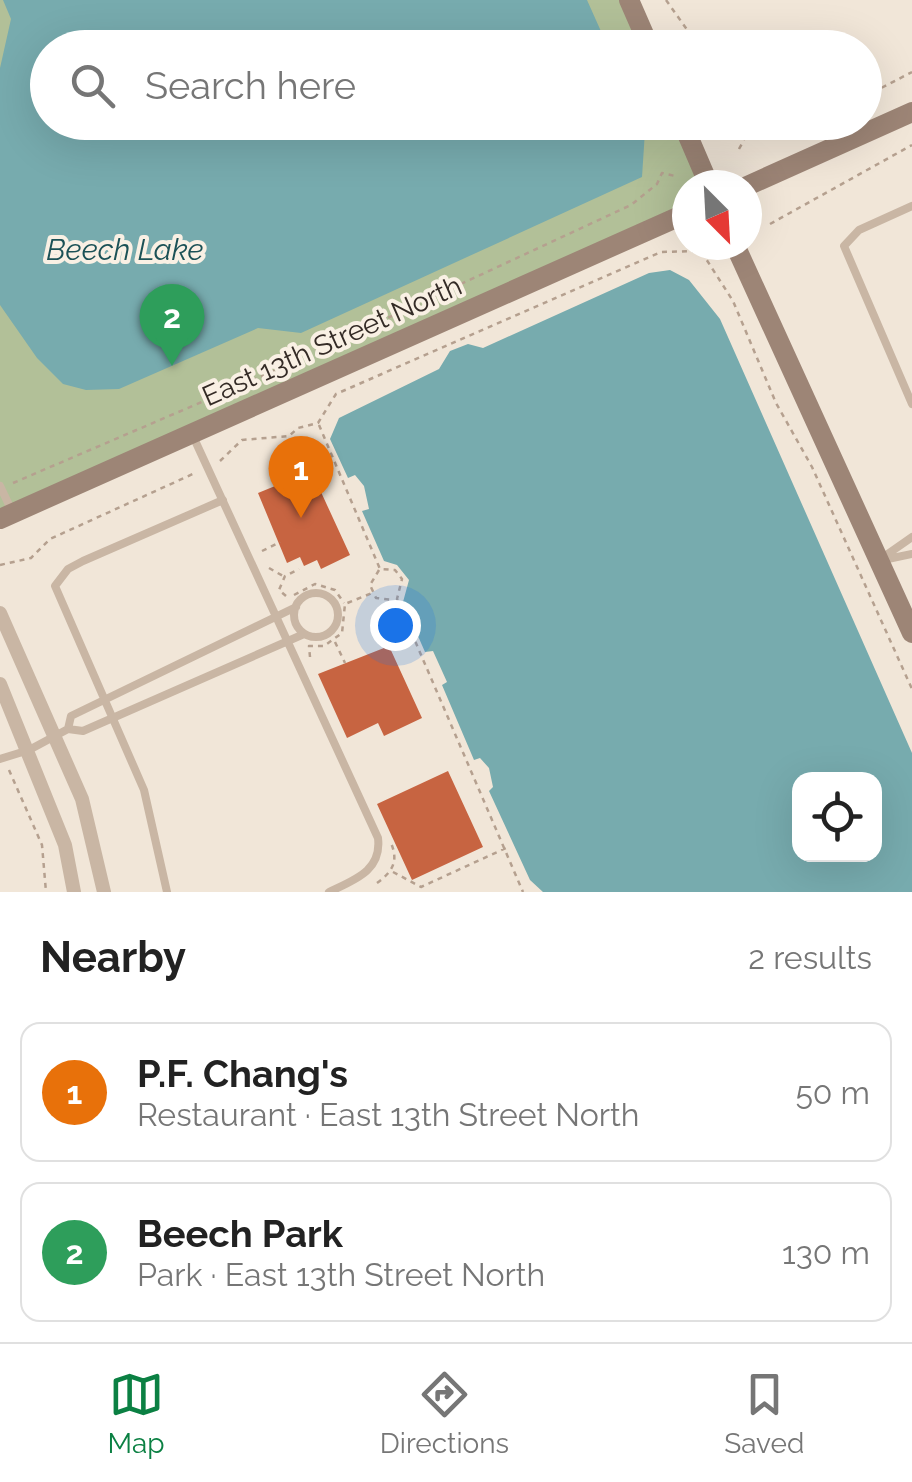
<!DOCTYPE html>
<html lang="en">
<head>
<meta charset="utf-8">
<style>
	body { margin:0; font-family:Raleway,sans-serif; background:#f6f6f6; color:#222 }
	.controls { position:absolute; right:30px; bottom:30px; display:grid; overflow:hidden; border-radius:20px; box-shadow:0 10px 40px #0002 }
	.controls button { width:90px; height:90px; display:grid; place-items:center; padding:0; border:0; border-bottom:2px solid #e0e0e0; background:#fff; color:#222; font:50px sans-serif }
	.compass { position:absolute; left:672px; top:170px; width:90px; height:90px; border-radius:50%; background:#fff; box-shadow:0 10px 40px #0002; rotate:156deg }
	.you { position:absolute; left:395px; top:625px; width:35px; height:35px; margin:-25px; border:8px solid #fff; border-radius:50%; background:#1a73e8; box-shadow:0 0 0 15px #1a73e833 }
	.badge { display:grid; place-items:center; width:65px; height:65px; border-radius:50%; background:#0b8043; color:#fff; font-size:32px; font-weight:700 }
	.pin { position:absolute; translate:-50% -82px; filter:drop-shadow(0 2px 5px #0008) }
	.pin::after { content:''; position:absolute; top:52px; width:35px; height:30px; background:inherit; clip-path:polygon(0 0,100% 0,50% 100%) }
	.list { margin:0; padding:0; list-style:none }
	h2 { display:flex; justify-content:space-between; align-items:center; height:130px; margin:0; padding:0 40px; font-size:42px }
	h2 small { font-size:32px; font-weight:400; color:#767676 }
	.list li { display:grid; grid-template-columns:65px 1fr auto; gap:30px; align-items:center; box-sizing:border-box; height:140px; margin:0 20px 20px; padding:0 20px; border:2px solid #e0e0e0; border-radius:20px }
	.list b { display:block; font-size:38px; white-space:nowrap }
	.list p { margin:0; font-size:32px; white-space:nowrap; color:#767676 }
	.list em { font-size:32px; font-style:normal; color:#767676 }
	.icon { flex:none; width:55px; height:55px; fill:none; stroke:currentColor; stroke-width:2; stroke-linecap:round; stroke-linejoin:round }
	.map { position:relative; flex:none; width:912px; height:892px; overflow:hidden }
	.search { position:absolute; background:#fff; box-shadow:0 10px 40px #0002; left:30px; right:30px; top:30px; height:110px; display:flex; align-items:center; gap:25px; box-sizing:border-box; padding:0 35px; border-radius:55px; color:#767676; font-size:38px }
	.sheet { height:450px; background:#fff }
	nav { display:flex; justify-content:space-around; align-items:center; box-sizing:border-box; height:140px; border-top:2px solid #e0e0e0; background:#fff; font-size:28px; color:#767676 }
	nav a { display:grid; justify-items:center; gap:5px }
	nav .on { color:#0b8043 }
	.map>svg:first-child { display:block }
</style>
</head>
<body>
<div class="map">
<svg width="912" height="892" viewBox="0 0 912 892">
	<rect width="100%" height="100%" fill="#f1e6d8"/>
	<path fill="#b2c098" d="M0 0H627L648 47 48 48V122L681 123 709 185H687V213L0 519Z"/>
	<path fill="#77abae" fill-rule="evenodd" d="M3 0H587L608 47 48 48V122L641 123 645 131 642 177 301 333 258 328 119 389 86 390 63 384 37 358 0 305V68L11 19Z
		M670 270 689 280 720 319 912 753V892H543L530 880 489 791 493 787 489 768 480 758 474 760 442 685 447 682 433 651 425 652 403 602 409 580 397 565 384 561 362 511 369 509 364 486 355 475 348 478 330 439 339 418 439 369 450 351 468 344 483 348 649 273ZM800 779H874V854H800Z"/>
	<path fill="#c76441" d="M289 462 300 487 315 479 350 555 321 569 317 560 304 566 300 557 287 563 258 493 280 484 273 469Z
		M389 646 422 718 384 736 378 723 347 738 318 674Z
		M448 771 483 847 412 880 377 804Z"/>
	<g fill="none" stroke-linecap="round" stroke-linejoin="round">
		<path stroke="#b5a08f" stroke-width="2.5" stroke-dasharray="5 5" stroke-linecap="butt" d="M666 0 700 48
			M864 97 912 72
			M725 122C751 153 777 134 807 122
			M739 149 744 140
			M770 224 912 145
			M319 425 380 569 395 570 402 579 397 599 523 892
			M220 461 242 440 289 436 298 428 318 423 336 394 661 252 701 251 733 301 776 403 812 467 912 689
			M13 483 267 374 631 205 657 184 662 173 675 176
			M262 551 280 542
			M0 565 31 558 50 539 195 473
			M269 568 283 576
			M379 570 370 585 376 598 394 600
			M294 595 315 584 335 590 344 603
			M286 596 279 590 285 576 299 569
			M335 642 345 663
			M310 657 309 646H324L342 633 345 604 372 593
			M9 770 42 845 46 892
			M393 872 421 887 506 848
			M377 883C392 872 399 862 391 843"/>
		<path stroke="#c9b6a4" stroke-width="8" d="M912 206 859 230 844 246 912 404
			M192 434 378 838C382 871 354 880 329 892
			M0 486 11 509
			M882 558 912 537
			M883 560 912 554
			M294 615a22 22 0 1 1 44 0a22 22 0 1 1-44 0Z
			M68 729 83 731 304 634
			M0 759 29 750 68 729 71 716 296 607
			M167 892 144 790 55 586 68 569 83 561 223 500"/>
		<path stroke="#c9b6a4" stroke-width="14" d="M0 613 82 799 104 892
			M0 684 65 845 74 892"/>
		<path stroke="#9d8576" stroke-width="20" d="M629 0 650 48
			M682 122 709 185
			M747 186 912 112
			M735 245 912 633
			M0 519 687 213"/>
	</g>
	<g text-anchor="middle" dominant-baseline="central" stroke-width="8" stroke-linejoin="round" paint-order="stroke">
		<g font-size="28" fill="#342b26" stroke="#f9f0e4">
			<text transform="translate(332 341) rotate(-24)">East 13th Street North</text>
		</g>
		<g font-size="30" font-style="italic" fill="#1b5156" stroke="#f9f0e4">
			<text x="125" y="249">Beech Lake</text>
		</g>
	</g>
</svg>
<div class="controls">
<button><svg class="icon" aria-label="locate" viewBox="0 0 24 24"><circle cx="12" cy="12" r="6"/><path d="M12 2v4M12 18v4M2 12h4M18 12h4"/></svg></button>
</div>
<svg class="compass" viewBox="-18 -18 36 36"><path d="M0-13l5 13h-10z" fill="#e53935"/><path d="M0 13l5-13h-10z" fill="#767676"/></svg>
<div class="you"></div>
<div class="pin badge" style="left:301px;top:518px;background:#e8710a">1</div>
<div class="pin badge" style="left:172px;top:366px;background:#2e9e5b">2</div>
<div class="search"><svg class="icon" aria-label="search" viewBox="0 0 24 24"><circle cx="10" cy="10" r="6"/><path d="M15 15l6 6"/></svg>Search here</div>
</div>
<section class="sheet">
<h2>Nearby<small>2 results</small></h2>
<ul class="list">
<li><span class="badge" style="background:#e8710a">1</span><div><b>P.F. Chang's</b><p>Restaurant · East 13th Street North</p></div><em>50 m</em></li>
<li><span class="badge" style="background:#2e9e5b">2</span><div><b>Beech Park</b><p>Park · East 13th Street North</p></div><em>130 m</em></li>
</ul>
</section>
<nav>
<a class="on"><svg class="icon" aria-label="map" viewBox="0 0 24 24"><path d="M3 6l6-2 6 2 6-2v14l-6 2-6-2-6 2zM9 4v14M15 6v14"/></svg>Map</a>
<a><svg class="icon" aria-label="directions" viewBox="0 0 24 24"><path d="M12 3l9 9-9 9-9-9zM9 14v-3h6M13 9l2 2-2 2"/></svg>Directions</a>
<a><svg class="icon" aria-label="saved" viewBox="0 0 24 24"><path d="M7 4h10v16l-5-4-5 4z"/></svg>Saved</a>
</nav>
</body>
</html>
